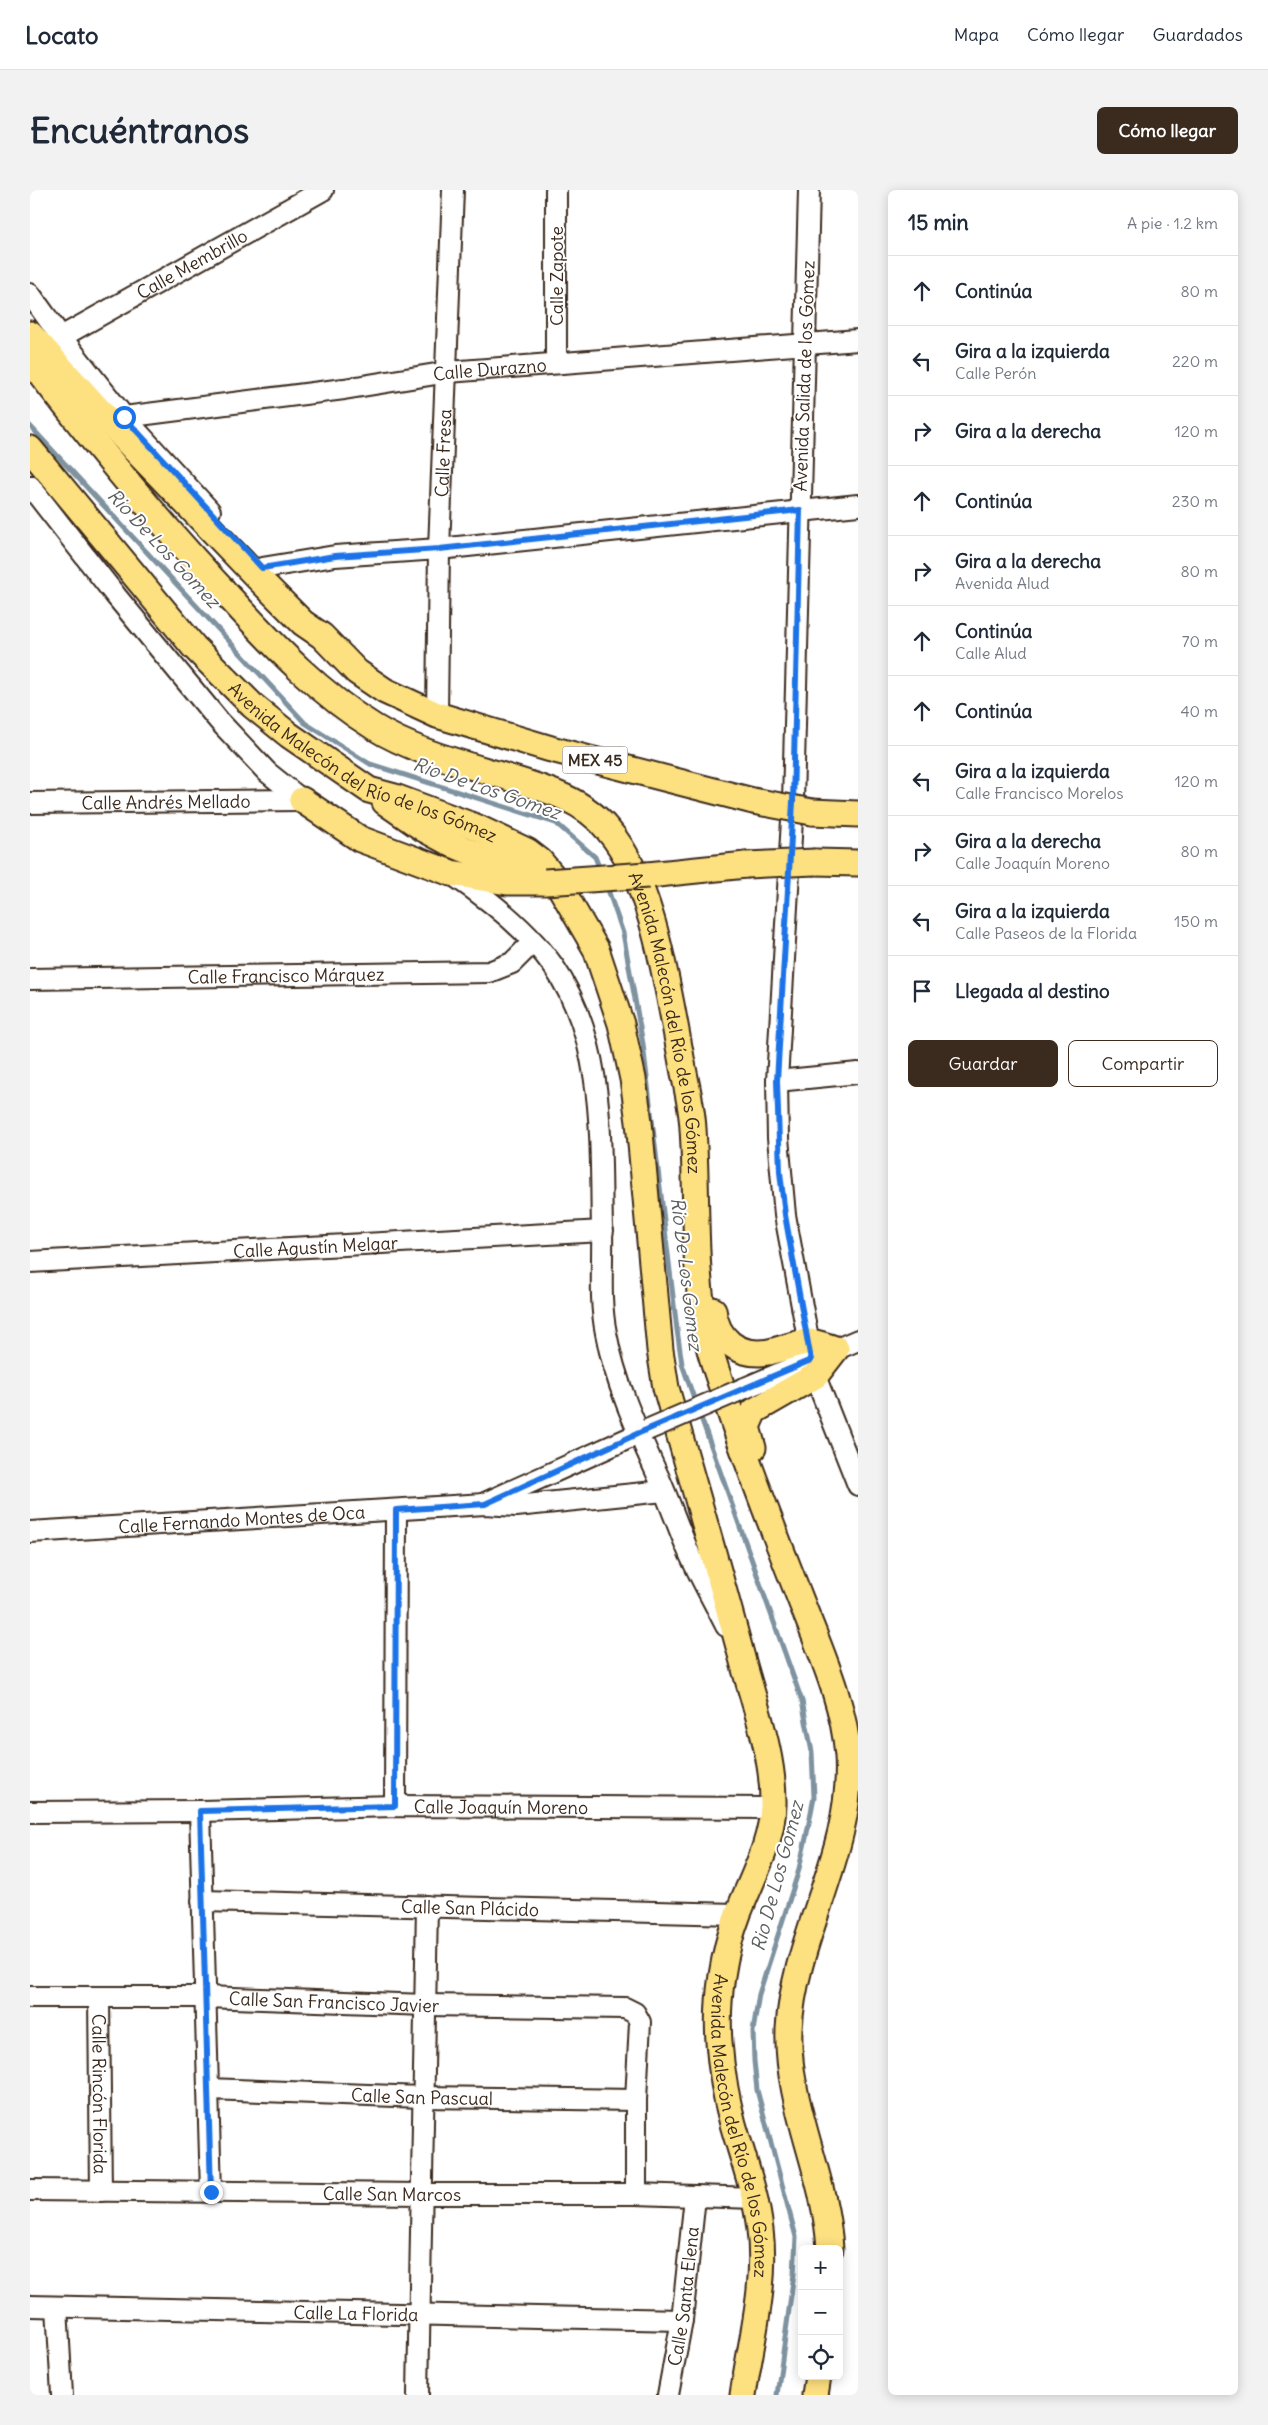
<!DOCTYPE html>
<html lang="es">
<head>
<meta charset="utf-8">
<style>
	body { margin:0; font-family:Delius,sans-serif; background:#f2f2f3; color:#1f2937 }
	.controls { position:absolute; right:15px; bottom:15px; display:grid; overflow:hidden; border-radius:8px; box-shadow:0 2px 12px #0003 }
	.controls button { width:45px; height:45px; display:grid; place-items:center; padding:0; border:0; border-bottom:1px solid #e0e1e3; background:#fff; color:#1f2937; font:25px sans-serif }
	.stop { position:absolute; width:15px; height:15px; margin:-11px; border:4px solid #1a73e8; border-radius:50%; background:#fff }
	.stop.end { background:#1a73e8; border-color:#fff; box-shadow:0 1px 5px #0008 }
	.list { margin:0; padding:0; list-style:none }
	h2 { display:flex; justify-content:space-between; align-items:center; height:65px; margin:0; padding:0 20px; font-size:21px }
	h2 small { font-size:16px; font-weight:400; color:#747a83 }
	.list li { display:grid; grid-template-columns:32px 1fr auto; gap:15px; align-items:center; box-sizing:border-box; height:70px; padding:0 20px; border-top:1px solid #e0e1e3 }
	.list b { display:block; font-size:19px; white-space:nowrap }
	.list p { margin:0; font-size:16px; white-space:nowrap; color:#747a83 }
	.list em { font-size:16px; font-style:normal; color:#747a83 }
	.actions { display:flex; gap:10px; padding:15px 20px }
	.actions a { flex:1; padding:11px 0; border:1px solid #3b2a1e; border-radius:8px; text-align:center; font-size:18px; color:#3b2a1e }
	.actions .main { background:#3b2a1e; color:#fff }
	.icon { flex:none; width:28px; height:28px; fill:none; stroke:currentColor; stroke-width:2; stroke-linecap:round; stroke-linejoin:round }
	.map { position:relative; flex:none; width:828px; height:2205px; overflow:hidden; border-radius:8px }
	header { display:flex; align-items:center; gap:30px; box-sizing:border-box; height:70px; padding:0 25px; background:#fff; border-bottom:1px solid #e0e1e3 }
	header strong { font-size:24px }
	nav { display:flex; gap:28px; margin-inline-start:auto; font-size:18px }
	.intro { display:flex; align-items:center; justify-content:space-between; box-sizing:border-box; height:120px; padding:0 30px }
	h1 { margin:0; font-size:35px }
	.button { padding:12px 22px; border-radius:8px; background:#3b2a1e; color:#fff; font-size:18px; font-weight:700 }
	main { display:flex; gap:30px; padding:0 30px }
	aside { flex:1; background:#fff; border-radius:8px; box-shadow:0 2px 12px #0003 }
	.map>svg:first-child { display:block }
</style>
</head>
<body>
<header>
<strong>Locato</strong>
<nav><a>Mapa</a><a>Cómo llegar</a><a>Guardados</a></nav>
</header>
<div class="intro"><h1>Encuéntranos</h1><a class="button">Cómo llegar</a></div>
<main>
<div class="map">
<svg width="828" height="2205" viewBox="0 0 828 2205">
	<rect width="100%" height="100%" fill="#fff"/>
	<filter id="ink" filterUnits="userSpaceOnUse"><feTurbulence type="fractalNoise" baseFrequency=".02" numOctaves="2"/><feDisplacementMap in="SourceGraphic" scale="10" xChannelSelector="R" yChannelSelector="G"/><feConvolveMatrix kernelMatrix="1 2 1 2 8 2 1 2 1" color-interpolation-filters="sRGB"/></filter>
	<g filter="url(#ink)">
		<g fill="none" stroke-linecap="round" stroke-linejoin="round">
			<path stroke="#7e92a0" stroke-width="5" d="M0 236 275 533 340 574 526 633 565 667 571 682
				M576 694 593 743 613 854 647 1140 652 1174 666 1214
				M669 1222 772 1511 782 1562 784 1607 776 1648 768 1683 729 1804 723 1841 724 1871 727 1900 766 2047 764 2084 747 2205"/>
			<defs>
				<g id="minor">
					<path d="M779 0 763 612 747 891 748 948 755 1025 785 1186 828 1295"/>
					<path d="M0 104 31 147 94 227 180 321"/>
					<path id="s1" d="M31 147 293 0"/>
					<path d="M526 173V0"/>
					<path id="s2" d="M94 227 314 199 418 182 828 150"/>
					<path d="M0 296 86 406 189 531 237 582 272 610"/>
					<path d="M232 378 305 366 409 359 828 315"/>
					<path id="s3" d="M407 525 409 359 423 0"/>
					<path id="s4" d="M0 613 272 610"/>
					<path d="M423 685C460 710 498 740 524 777 576 853 570 952 572 1040 573 1074 569 1109 576 1143 585 1193 608 1242 629 1288 640 1313 649 1340 660 1365 671 1389 684 1412 696 1436"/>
					<path id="s5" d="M0 789 459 782 482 773 502 753"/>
					<path d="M747 891 828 883"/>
					<path id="s6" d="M0 1072 573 1041"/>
					<path d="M715 1198 828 1150"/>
					<path d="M455 1313 617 1240"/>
					<path id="s7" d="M0 1342 455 1314 486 1316 634 1301"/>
					<path d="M365 1616 366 1320"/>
					<path d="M170 1621 181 2002"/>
					<path id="s8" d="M0 1622 170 1621 365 1616 743 1618"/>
					<path id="s9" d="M172 1711 707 1724"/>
					<path id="s10" d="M0 1807H175L396 1815 595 1818 605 1823 610 1832 606 1910V2004"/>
					<path id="s11" d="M69 1808 71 2001"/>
					<path id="s12" d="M178 1899 392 1907 606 1910"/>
					<path id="s13" d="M0 2000 392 2004H606L725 2008"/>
					<path id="s14" d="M0 2116 652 2130"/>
					<path d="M27 2117 32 2205"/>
					<path d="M388 2205 397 1716"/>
					<path id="s15" d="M638 2205 652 2130 665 2007"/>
				</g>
				<g id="major">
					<path d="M0 144 105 260 227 387 273 433 292 446 327 482 355 501 407 525 521 559 723 611"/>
					<path id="s16" d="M0 170C64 253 130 334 202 410 245 457 290 504 344 537 384 562 435 574 480 588 516 599 554 610 578 640 623 692 637 795 650 862 654 887 662 914 663 939 668 1010 662 1082 678 1152 683 1174 692 1195 698 1216 721 1284 747 1350 773 1416 792 1465 814 1513 818 1566 824 1662 764 1745 759 1839 756 1915 796 1984 800 2059"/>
					<path id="s17" d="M0 259 164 457 223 516 259 545 339 600 365 607 446 637 497 661 510 671 526 690 566 759 591 834 603 889 609 932 630 1160 636 1198C662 1288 688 1378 712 1468 725 1517 744 1565 743 1615 742 1654 721 1689 708 1724 693 1763 686 1810 689 1852 691 1879 696 1908 703 1934 713 1969 726 2003 730 2040 737 2094 721 2151 713 2205"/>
					<path d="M272 610 330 649 421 683 477 692H515"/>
					<path d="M355 612 394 639 422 654 499 686"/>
					<path d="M782 622 828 624"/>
					<path d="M785 672 828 673"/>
					<path d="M618 685 716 675"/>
					<path d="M683 1120C687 1150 708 1167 739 1162 752 1159 764 1154 776 1152 785 1151 798 1157 806 1159L785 1186 724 1221 717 1237 723 1258"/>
					<path d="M785 2205 788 2186"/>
				</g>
			</defs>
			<use href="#minor" stroke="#3b2a1e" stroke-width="24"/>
			<use href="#major" stroke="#3b2a1e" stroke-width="29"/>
			<use href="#minor" stroke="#fff" stroke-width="20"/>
			<use href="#major" stroke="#fde080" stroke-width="25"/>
			<defs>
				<path id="minor-bridge" d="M617 1240 715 1198"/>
				<path id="major-bridge" d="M723 611 782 622
					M716 675 785 672
					M515 692 618 685"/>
			</defs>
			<use href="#minor-bridge" stroke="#3b2a1e" stroke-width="24" stroke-linecap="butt"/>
			<use href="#major-bridge" stroke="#3b2a1e" stroke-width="29" stroke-linecap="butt"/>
			<use href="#minor-bridge" stroke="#fff" stroke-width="20"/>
			<use href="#major-bridge" stroke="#fde080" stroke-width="25"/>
		</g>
	</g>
	<g fill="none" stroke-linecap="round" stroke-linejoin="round" filter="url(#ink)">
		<path stroke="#1a73e8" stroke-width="6" d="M94 227 232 378 305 366 409 359 770 320 763 612 747 891 750 982 755 1025 781 1170 609 1243 455 1314 366 1320 365 1616 170 1621 181 2002"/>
	</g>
	<g text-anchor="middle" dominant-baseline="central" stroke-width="4" stroke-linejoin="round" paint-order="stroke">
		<rect fill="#fff" stroke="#766a62" stroke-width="1" x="532.5" y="556.5" width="65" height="27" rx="4"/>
		<g font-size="16" font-weight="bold" fill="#3b2a1e">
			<text x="565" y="570">MEX 45</text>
		</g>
		<g font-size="18" fill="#3b2a1e" stroke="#fff">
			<text stroke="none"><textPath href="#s1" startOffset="150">Calle Membrillo</textPath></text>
			<text transform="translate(526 86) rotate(-90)">Calle Zapote</text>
			<text stroke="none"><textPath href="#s2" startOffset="369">Calle Durazno</textPath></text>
			<text transform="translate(774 186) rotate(-88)">Avenida Salida de los Gómez</text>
			<text stroke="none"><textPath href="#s3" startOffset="262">Calle Fresa</textPath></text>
			<text stroke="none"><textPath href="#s17" startOffset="465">Avenida Malecón del Río de los Gómez</textPath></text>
			<text stroke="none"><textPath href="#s4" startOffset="136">Calle Andrés Mellado</textPath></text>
			<text stroke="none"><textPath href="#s5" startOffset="256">Calle Francisco Márquez</textPath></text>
			<text stroke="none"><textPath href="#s16" startOffset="968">Avenida Malecón del Río de los Gómez</textPath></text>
			<text stroke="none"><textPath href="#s6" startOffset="286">Calle Agustín Melgar</textPath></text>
			<text stroke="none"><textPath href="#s7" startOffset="212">Calle Fernando Montes de Oca</textPath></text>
			<text stroke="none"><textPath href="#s8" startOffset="471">Calle Joaquín Moreno</textPath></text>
			<text stroke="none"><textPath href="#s9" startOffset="268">Calle San Plácido</textPath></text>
			<text stroke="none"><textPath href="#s10" startOffset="304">Calle San Francisco Javier</textPath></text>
			<text stroke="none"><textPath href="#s11" startOffset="96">Calle Rincón Florida</textPath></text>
			<text stroke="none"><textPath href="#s12" startOffset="214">Calle San Pascual</textPath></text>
			<text stroke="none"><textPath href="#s17" startOffset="1984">Avenida Malecón del Río de los Gómez</textPath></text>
			<text stroke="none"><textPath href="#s13" startOffset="362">Calle San Marcos</textPath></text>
			<text stroke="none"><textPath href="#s15" startOffset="100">Calle Santa Elena</textPath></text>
			<text stroke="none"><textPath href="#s14" startOffset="326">Calle La Florida</textPath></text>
		</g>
		<g font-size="19" font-style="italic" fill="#5c5e5f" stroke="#fff">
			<text transform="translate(134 358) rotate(47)">Rio De Los Gomez</text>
			<text transform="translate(457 598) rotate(19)">Rio De Los Gomez</text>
			<text transform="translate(657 1084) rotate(83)">Rio De Los Gomez</text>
			<text transform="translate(747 1686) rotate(-75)">Rio De Los Gomez</text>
		</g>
	</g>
</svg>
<div class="controls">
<button>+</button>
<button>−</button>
<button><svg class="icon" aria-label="locate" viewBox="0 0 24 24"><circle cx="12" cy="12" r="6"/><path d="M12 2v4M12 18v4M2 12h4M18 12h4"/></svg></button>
</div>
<div class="stop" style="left:94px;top:227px"></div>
<div class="stop end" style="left:181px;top:2002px"></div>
</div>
<aside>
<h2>15 min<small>A pie · 1.2 km</small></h2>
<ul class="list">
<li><svg class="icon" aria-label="ahead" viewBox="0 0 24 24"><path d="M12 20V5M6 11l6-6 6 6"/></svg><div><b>Continúa</b></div><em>80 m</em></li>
<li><svg class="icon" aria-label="left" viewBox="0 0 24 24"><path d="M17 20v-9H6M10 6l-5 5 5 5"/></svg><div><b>Gira a la izquierda</b><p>Calle Perón</p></div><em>220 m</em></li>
<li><svg class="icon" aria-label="right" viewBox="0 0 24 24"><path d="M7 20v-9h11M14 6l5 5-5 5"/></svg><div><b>Gira a la derecha</b></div><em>120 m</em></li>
<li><svg class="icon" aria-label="ahead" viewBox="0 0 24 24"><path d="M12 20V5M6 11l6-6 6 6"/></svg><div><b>Continúa</b></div><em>230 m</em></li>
<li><svg class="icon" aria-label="right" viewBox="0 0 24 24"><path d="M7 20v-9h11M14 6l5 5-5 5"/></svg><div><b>Gira a la derecha</b><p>Avenida Alud</p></div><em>80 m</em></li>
<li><svg class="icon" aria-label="ahead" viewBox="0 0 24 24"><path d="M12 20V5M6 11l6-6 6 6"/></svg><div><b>Continúa</b><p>Calle Alud</p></div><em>70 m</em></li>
<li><svg class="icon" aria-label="ahead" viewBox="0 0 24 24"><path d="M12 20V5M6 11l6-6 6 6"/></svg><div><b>Continúa</b></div><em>40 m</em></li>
<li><svg class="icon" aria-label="left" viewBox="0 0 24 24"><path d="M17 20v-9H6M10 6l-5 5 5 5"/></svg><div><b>Gira a la izquierda</b><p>Calle Francisco Morelos</p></div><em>120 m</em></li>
<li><svg class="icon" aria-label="right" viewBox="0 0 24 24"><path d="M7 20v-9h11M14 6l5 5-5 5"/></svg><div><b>Gira a la derecha</b><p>Calle Joaquín Moreno</p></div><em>80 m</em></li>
<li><svg class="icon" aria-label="left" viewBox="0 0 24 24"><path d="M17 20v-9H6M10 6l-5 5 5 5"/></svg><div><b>Gira a la izquierda</b><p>Calle Paseos de la Florida</p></div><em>150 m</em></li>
<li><svg class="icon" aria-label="arrive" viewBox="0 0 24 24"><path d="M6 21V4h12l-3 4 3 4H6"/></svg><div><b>Llegada al destino</b></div></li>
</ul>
<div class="actions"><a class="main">Guardar</a><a>Compartir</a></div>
</aside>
</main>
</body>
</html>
